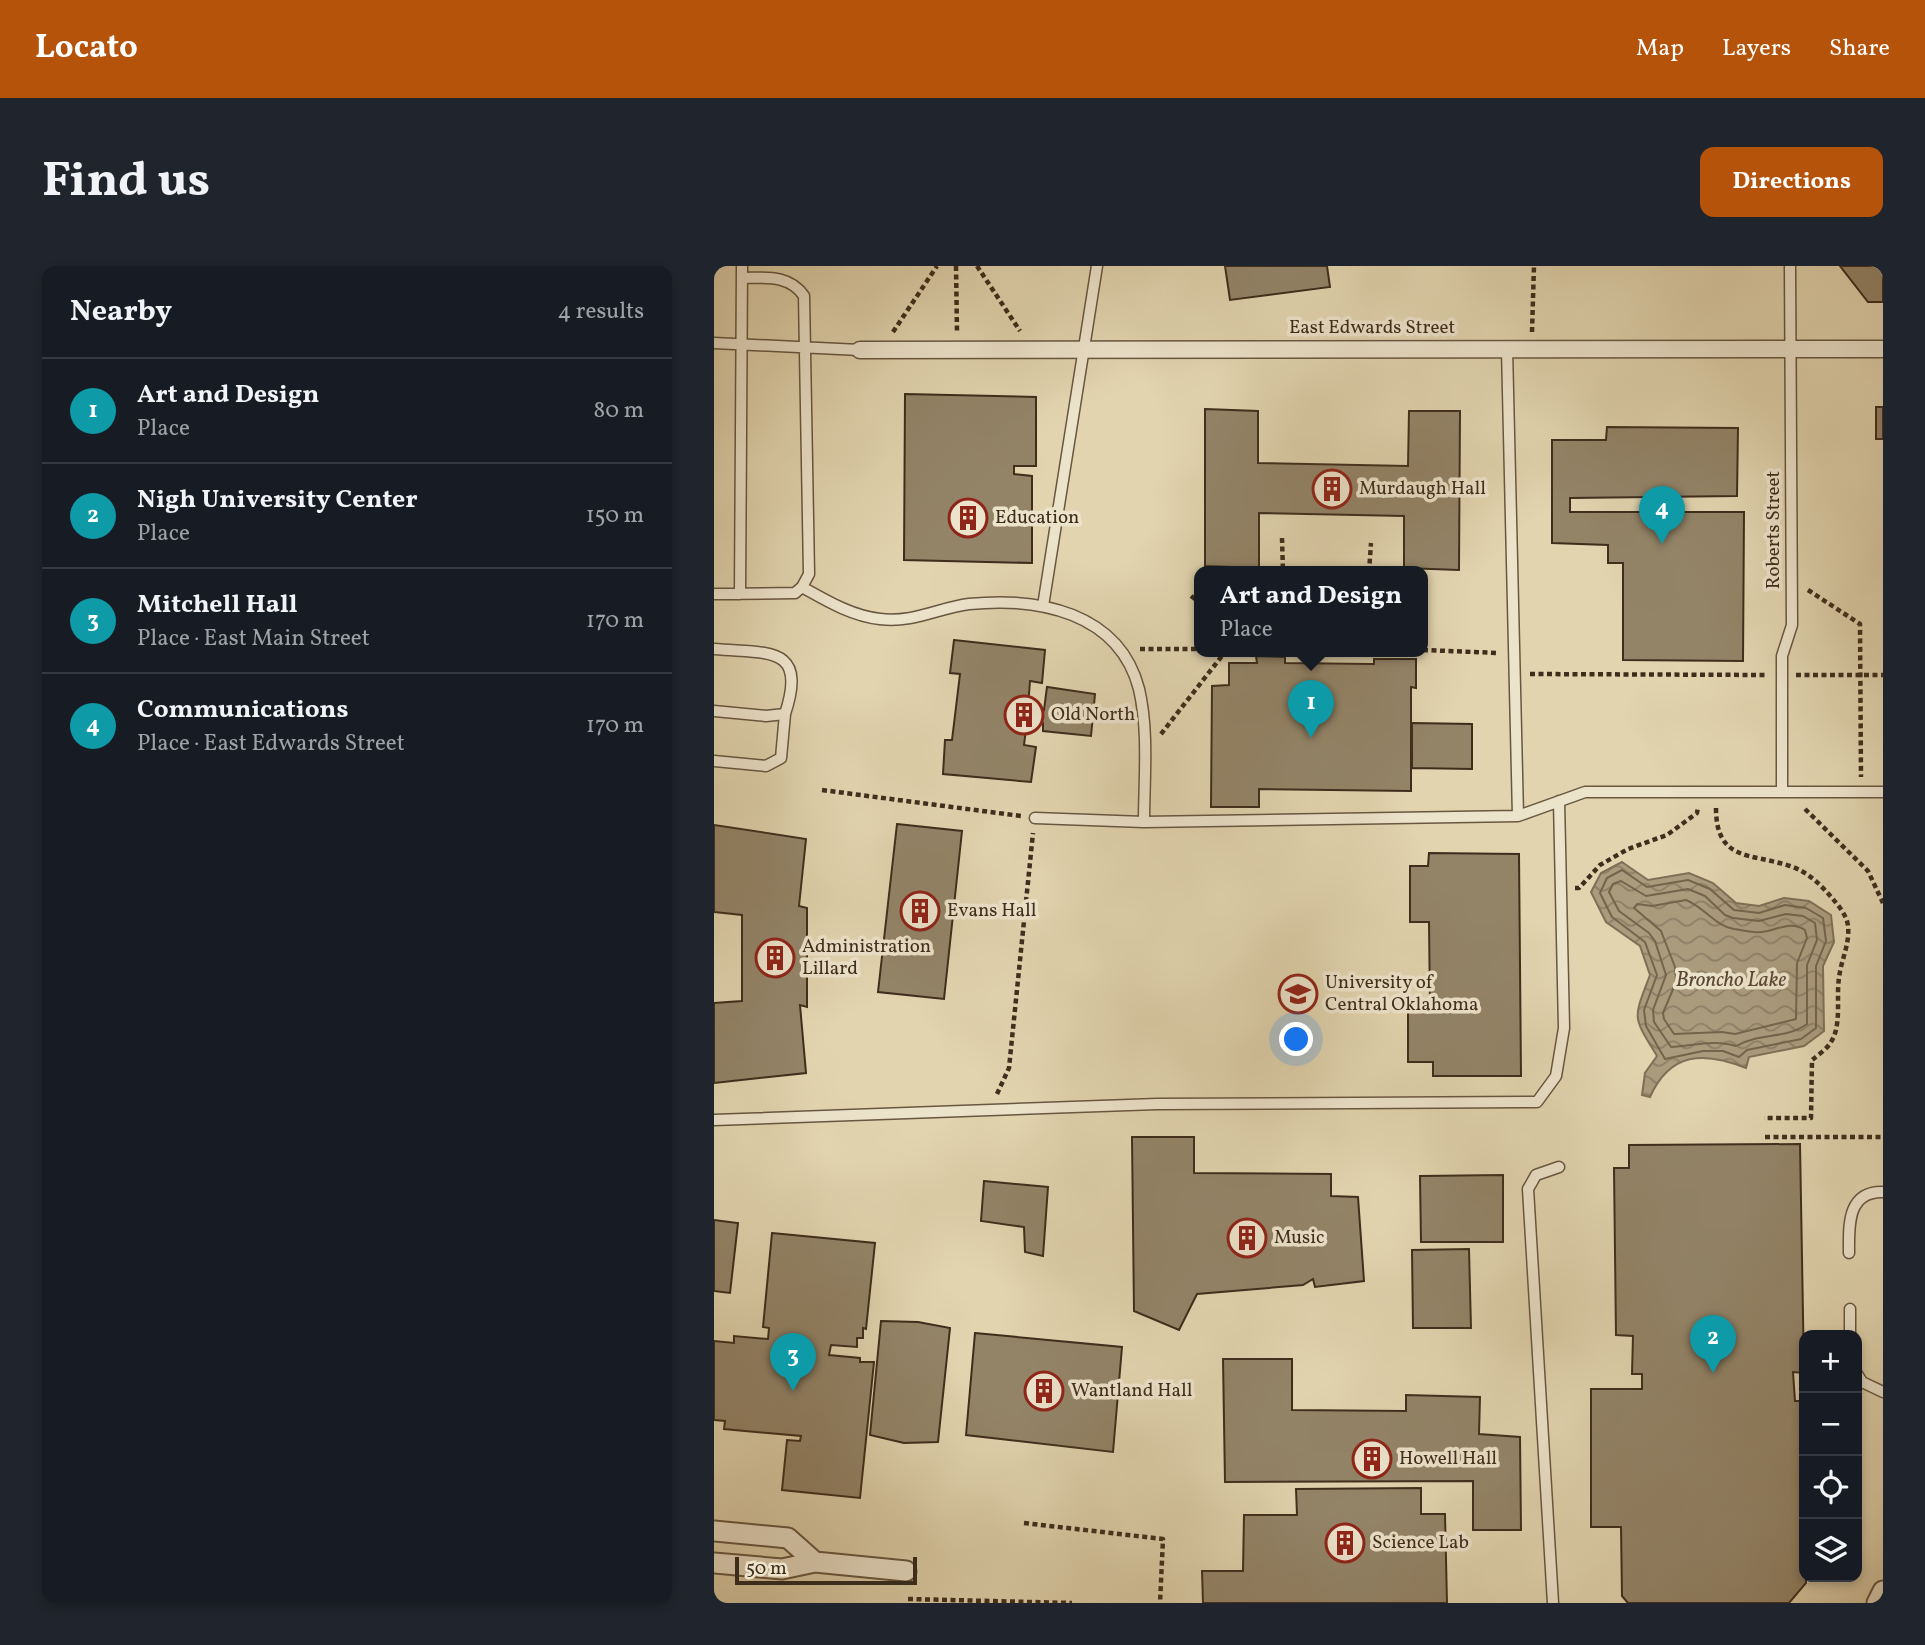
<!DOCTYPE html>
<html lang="en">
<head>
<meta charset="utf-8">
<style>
	body { margin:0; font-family:Vollkorn,serif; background:#20242c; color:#f1f3f6 }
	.controls { position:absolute; right:21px; bottom:21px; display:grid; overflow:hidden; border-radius:14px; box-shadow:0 4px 10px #0003 }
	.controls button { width:63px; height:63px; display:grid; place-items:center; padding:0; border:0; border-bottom:2px solid #363941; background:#171b24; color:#f1f3f6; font:35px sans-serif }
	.scale { position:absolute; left:21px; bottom:18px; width:182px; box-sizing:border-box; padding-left:7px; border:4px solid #3f2d1c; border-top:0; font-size:19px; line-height:24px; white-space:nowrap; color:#3f2d1c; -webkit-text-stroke:5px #ece3cb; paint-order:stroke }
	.you { position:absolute; left:583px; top:774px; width:24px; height:24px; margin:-18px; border:5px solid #fff; border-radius:50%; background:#1a73e8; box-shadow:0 0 0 10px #1a73e833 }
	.badge { display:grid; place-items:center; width:46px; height:46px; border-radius:50%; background:#b45309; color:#fff; font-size:23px; font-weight:700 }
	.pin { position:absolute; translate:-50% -58px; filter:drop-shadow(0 2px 4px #0008) }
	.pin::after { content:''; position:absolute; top:37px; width:24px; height:21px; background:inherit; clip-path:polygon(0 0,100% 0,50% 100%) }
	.popup { position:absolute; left:480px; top:300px; width:234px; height:91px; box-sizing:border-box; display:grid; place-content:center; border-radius:14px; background:#171b24; filter:drop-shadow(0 2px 5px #0005); font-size:23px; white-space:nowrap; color:#9ea1a6 }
	.popup b { font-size:26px; color:#f1f3f6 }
	.popup::after { content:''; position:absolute; left:50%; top:100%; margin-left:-14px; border:14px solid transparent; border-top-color:#171b24 }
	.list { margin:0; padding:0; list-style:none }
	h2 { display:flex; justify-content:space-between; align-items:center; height:91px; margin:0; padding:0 28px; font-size:30px }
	h2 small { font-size:23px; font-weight:400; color:#9ea1a6 }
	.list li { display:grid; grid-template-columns:46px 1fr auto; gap:21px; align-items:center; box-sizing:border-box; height:105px; padding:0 28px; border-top:2px solid #363941 }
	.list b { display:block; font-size:26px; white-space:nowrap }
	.list p { margin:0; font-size:23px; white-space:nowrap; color:#9ea1a6 }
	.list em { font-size:23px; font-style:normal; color:#9ea1a6 }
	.icon { flex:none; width:38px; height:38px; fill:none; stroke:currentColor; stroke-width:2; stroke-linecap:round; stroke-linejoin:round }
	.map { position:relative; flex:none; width:1169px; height:1337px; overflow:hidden; border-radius:14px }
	header { display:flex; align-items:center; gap:42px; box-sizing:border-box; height:98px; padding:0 35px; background:#b45309; color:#fff }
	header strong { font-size:33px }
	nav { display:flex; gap:38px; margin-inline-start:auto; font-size:24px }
	.intro { display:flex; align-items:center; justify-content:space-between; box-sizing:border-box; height:168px; padding:0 42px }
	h1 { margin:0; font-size:49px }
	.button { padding:18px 32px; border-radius:14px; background:#b45309; color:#fff; font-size:24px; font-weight:700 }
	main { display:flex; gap:42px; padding:0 42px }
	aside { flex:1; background:#171b24; border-radius:14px; box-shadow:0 4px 10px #0003 }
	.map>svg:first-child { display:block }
</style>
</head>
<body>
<header>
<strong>Locato</strong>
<nav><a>Map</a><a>Layers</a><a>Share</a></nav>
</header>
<div class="intro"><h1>Find us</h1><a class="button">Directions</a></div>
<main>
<aside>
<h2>Nearby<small>4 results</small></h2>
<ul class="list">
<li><span class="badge" style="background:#0f9aa8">1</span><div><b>Art and Design</b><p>Place</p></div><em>80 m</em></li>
<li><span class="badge" style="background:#0f9aa8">2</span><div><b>Nigh University Center</b><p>Place</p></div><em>150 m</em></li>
<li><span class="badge" style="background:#0f9aa8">3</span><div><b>Mitchell Hall</b><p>Place · East Main Street</p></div><em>170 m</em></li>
<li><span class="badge" style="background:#0f9aa8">4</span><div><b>Communications</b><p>Place · East Edwards Street</p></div><em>170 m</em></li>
</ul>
</aside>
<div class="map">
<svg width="1169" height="1337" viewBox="0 0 1169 1337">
	<defs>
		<pattern id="water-waves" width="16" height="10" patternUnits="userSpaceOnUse" patternTransform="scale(1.75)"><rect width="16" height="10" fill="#aa9b7d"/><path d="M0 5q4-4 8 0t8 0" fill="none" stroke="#8c7f66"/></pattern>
	</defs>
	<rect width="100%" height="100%" fill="#e1d4af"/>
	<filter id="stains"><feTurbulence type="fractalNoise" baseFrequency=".00286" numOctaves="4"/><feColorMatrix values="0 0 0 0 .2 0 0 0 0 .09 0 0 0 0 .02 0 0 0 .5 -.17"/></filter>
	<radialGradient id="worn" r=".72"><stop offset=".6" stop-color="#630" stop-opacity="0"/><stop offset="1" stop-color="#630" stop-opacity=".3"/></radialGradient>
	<path fill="url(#water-waves)" stroke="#7f6f56" stroke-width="2" d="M908 596 934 614 975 607 999 617 1022 637 1045 640 1070 632 1095 635 1117 649 1120 676 1109 700 1110 765 1090 780 1035 791 1032 802C990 785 956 786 936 831L928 829 931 807 943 790C918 749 919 754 936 709L926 680 892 656 877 626 887 607Z"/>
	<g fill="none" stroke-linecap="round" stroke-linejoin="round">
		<path stroke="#74644c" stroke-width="2" d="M908 604 933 621 974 614 996 623 1020 644 1045 647 1071 639 1092 642 1109 652 1112 675 1102 700V762L1087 773 1033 784 1025 791 1009 785H989L951 793 932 760 930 744 943 709 931 676 898 651 886 627 893 612Z
			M907 615 932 630 974 623 991 630 1011 649 1019 652 1045 655 1072 648 1089 650 1101 657 1103 674 1093 699V758C1073 773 1044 767 1022 780 999 773 979 780 957 781L940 756 939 744 952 709 941 675 935 667 905 645 895 626 899 618Z
			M972 634C990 641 1001 660 1020 663 1029 664 1039 667 1048 666 1064 664 1076 654 1091 664L1093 672 1083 697 1082 753 1021 768 1008 766 960 768 950 753 949 747 962 716 961 701 947 665 920 642 923 638 938 640Z"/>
	</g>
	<path fill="#938468" stroke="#3f2d1c" stroke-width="2" d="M511 0H613L616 21 516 34Z
		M1126 0H1169V36H1154Z
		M191 128 322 131V200H300V208L318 210V297L190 294Z
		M1162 141H1169V173H1162Z
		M491 143 544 145V197L694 200 695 145H746L745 304 690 302V250L545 247V302L491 300Z
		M893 161 1024 162 1023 230 856 232V246H1030L1029 395 909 394V297H894V279L838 277V174H892Z
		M240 374 331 384 328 417 316 415 314 441 330 444 333 421 381 428 377 470 329 465V457L313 455 310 479 322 481 317 516 229 508 231 474H238L246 408 236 407Z
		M542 390 571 391V397L660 398V393H702V422L697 421V525L545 523V541H497L498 420 515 419V397H543Z
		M698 457 758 458V503L698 502Z
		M183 558 248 565 230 733 164 726Z
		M0 559 92 573 85 640 93 642V741L86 739 92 807 0 817V737L28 735V649L0 646Z
		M715 587 805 588 807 810H719V796H694V740H716L715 656H696V600H714Z
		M418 871H480V907L617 908V930L644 931 650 1015 601 1021 599 1013 589 1019 483 1028 465 1064 420 1045Z
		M1086 878 1090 1107 1079 1106 1081 1135H1089L1092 1317 1075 1337H914L908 1330 907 1261H877V1123H928V1108H918L919 1070 902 1069 900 902H915V879Z
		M789 909V976H707L706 910Z
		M270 915 334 921 329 990 311 986 310 961 267 955Z
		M0 954 24 957 16 1027 0 1025Z
		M58 967 161 977 152 1063 149 1062V1072H143V1081L117 1079 115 1089 146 1092V1096H160L146 1232 68 1224 73 1174 86 1175 87 1170 10 1163 11 1155 0 1154V1075L20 1077V1070L54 1073 55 1062 49 1061Z
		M755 983 757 1062H699L698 984Z
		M167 1055 204 1056 236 1062 224 1176 190 1177 156 1169Z
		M261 1067 408 1081 399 1186 252 1169Z
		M509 1093H578V1144L692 1145V1129L766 1131 765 1168 806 1171 807 1264H759V1215L511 1216Z
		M707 1222V1248H731L733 1337H489L488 1305H529L530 1249H583L582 1223Z"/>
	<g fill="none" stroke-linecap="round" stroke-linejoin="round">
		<defs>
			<path id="service" d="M0 77 146 84
				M793 83 804 550
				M88 321C113 335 138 350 166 353 200 357 224 342 255 338 324 331 405 346 425 423 435 466 430 513 430 556
				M0 328 81 327 88 321 95 308 90 30C75 8 51 12 28 12
				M26 328 28 0
				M329 340 383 0
				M0 383C53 388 94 378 71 448L52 450 0 445
				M0 495 52 500 67 492 71 448
				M1068 526V390L1078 359 1076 0
				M321 552 430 556 804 550 871 526H1169
				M0 854 443 838 823 836 842 810 850 762 845 535
				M1135 987C1135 962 1132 925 1169 926
				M1136 1043V1069
				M1143 1108 1148 1116 1169 1126
				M839 1337 814 923 822 909 845 901"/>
			<path id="pedestrian" d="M146 84 1169 83"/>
			<path id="minor" d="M0 1265 74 1272 101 1296
				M0 1297 68 1303 101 1296 192 1305
				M1163 1337 1169 1325"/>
		</defs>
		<use href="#service" stroke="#685741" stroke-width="13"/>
		<use href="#pedestrian" stroke="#685741" stroke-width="19"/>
		<use href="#minor" stroke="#685741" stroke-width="23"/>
		<path stroke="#3f2d1c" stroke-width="4.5" stroke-dasharray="5 3.5" stroke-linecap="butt" d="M242 0 243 66
			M263 0 306 65
			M179 66 223 0
			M818 66 820 0
			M568 272 569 306
			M655 306 657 277
			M1094 324 1146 358 1147 511
			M477 330 485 336
			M426 383H485
			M709 384 785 387
			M816 408 1053 409
			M1082 409H1169
			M447 468 511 386
			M108 524 307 550
			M1002 542C1002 596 1037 587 1076 600 1094 606 1106 618 1118 632 1125 640 1133 650 1134 660 1136 678 1127 694 1125 712 1122 731 1128 759 1117 776 1113 783 1104 789 1098 794L1097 852H1050
			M1091 543 1154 605 1169 637
			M861 622H865L886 599 914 583 953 569 983 547 984 541
			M283 828 295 802 319 567
			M1051 871H1169
			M310 1257 449 1273 446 1337
			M194 1333 358 1337"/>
		<use href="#service" stroke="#ece3cb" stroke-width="10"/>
		<use href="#pedestrian" stroke="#ece3cb" stroke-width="16"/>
		<use href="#minor" stroke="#ece3cb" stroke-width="19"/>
	</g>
	<defs>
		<symbol id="building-ring" viewBox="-11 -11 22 22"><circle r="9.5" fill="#ece3cb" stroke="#8f2418" stroke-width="1.5"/><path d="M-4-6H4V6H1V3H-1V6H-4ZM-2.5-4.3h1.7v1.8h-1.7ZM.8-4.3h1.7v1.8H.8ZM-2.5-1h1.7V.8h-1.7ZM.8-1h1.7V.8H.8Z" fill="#8f2418"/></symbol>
		<symbol id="university-ring" viewBox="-11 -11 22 22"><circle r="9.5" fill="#ece3cb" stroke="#8f2418" stroke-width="1.5"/><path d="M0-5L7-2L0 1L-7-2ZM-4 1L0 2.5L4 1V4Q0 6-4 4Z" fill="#8f2418"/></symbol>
	</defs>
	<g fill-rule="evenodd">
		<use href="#building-ring" x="596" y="201" width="44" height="44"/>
		<use href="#building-ring" x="232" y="230" width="44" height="44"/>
		<use href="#building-ring" x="288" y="427" width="44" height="44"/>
		<use href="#building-ring" x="184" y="623" width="44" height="44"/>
		<use href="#building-ring" x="39" y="670" width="44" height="44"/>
		<use href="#university-ring" x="562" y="706" width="44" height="44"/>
		<use href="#building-ring" x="511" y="950" width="44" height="44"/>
		<use href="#building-ring" x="308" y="1103" width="44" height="44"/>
		<use href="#building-ring" x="636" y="1171" width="44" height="44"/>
		<use href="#building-ring" x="609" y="1255" width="44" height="44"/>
	</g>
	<g text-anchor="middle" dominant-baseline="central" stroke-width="7" stroke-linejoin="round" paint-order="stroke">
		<g font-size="19" fill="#3f2d1c" stroke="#ece3cb">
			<text x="658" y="62">East Edwards Street</text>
			<text transform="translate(1060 264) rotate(-90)">Roberts Street</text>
		</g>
		<g font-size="19" fill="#3f2d1c" stroke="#ece3cb" text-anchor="start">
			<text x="645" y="223">Murdaugh Hall</text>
			<text x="281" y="252">Education</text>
			<text x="337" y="449">Old North</text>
			<text x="233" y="645">Evans Hall</text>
			<text x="88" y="681">Administration<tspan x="88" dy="22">Lillard</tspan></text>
			<text x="611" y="717">University of<tspan x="611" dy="22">Central Oklahoma</tspan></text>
			<text x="560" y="972">Music</text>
			<text x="357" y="1125">Wantland Hall</text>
			<text x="685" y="1193">Howell Hall</text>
			<text x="658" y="1277">Science Lab</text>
		</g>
		<g font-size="21" font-style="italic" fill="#5a4834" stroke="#ece3cb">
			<text x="1017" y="714">Broncho Lake</text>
		</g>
	</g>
	<rect width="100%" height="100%" filter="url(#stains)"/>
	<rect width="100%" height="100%" fill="url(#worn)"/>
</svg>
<div class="controls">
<button>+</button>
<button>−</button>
<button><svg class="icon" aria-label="locate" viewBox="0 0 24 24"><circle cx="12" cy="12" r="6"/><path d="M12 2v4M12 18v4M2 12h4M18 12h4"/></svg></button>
<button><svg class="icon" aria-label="layers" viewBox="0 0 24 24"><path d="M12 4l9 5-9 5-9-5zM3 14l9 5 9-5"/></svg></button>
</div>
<div class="scale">50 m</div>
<div class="you"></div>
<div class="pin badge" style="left:597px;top:472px;background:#0f9aa8">1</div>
<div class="popup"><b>Art and Design</b>Place</div>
<div class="pin badge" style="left:999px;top:1107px;background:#0f9aa8">2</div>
<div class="pin badge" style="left:79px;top:1125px;background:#0f9aa8">3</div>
<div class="pin badge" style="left:948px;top:278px;background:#0f9aa8">4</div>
</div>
</main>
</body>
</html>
